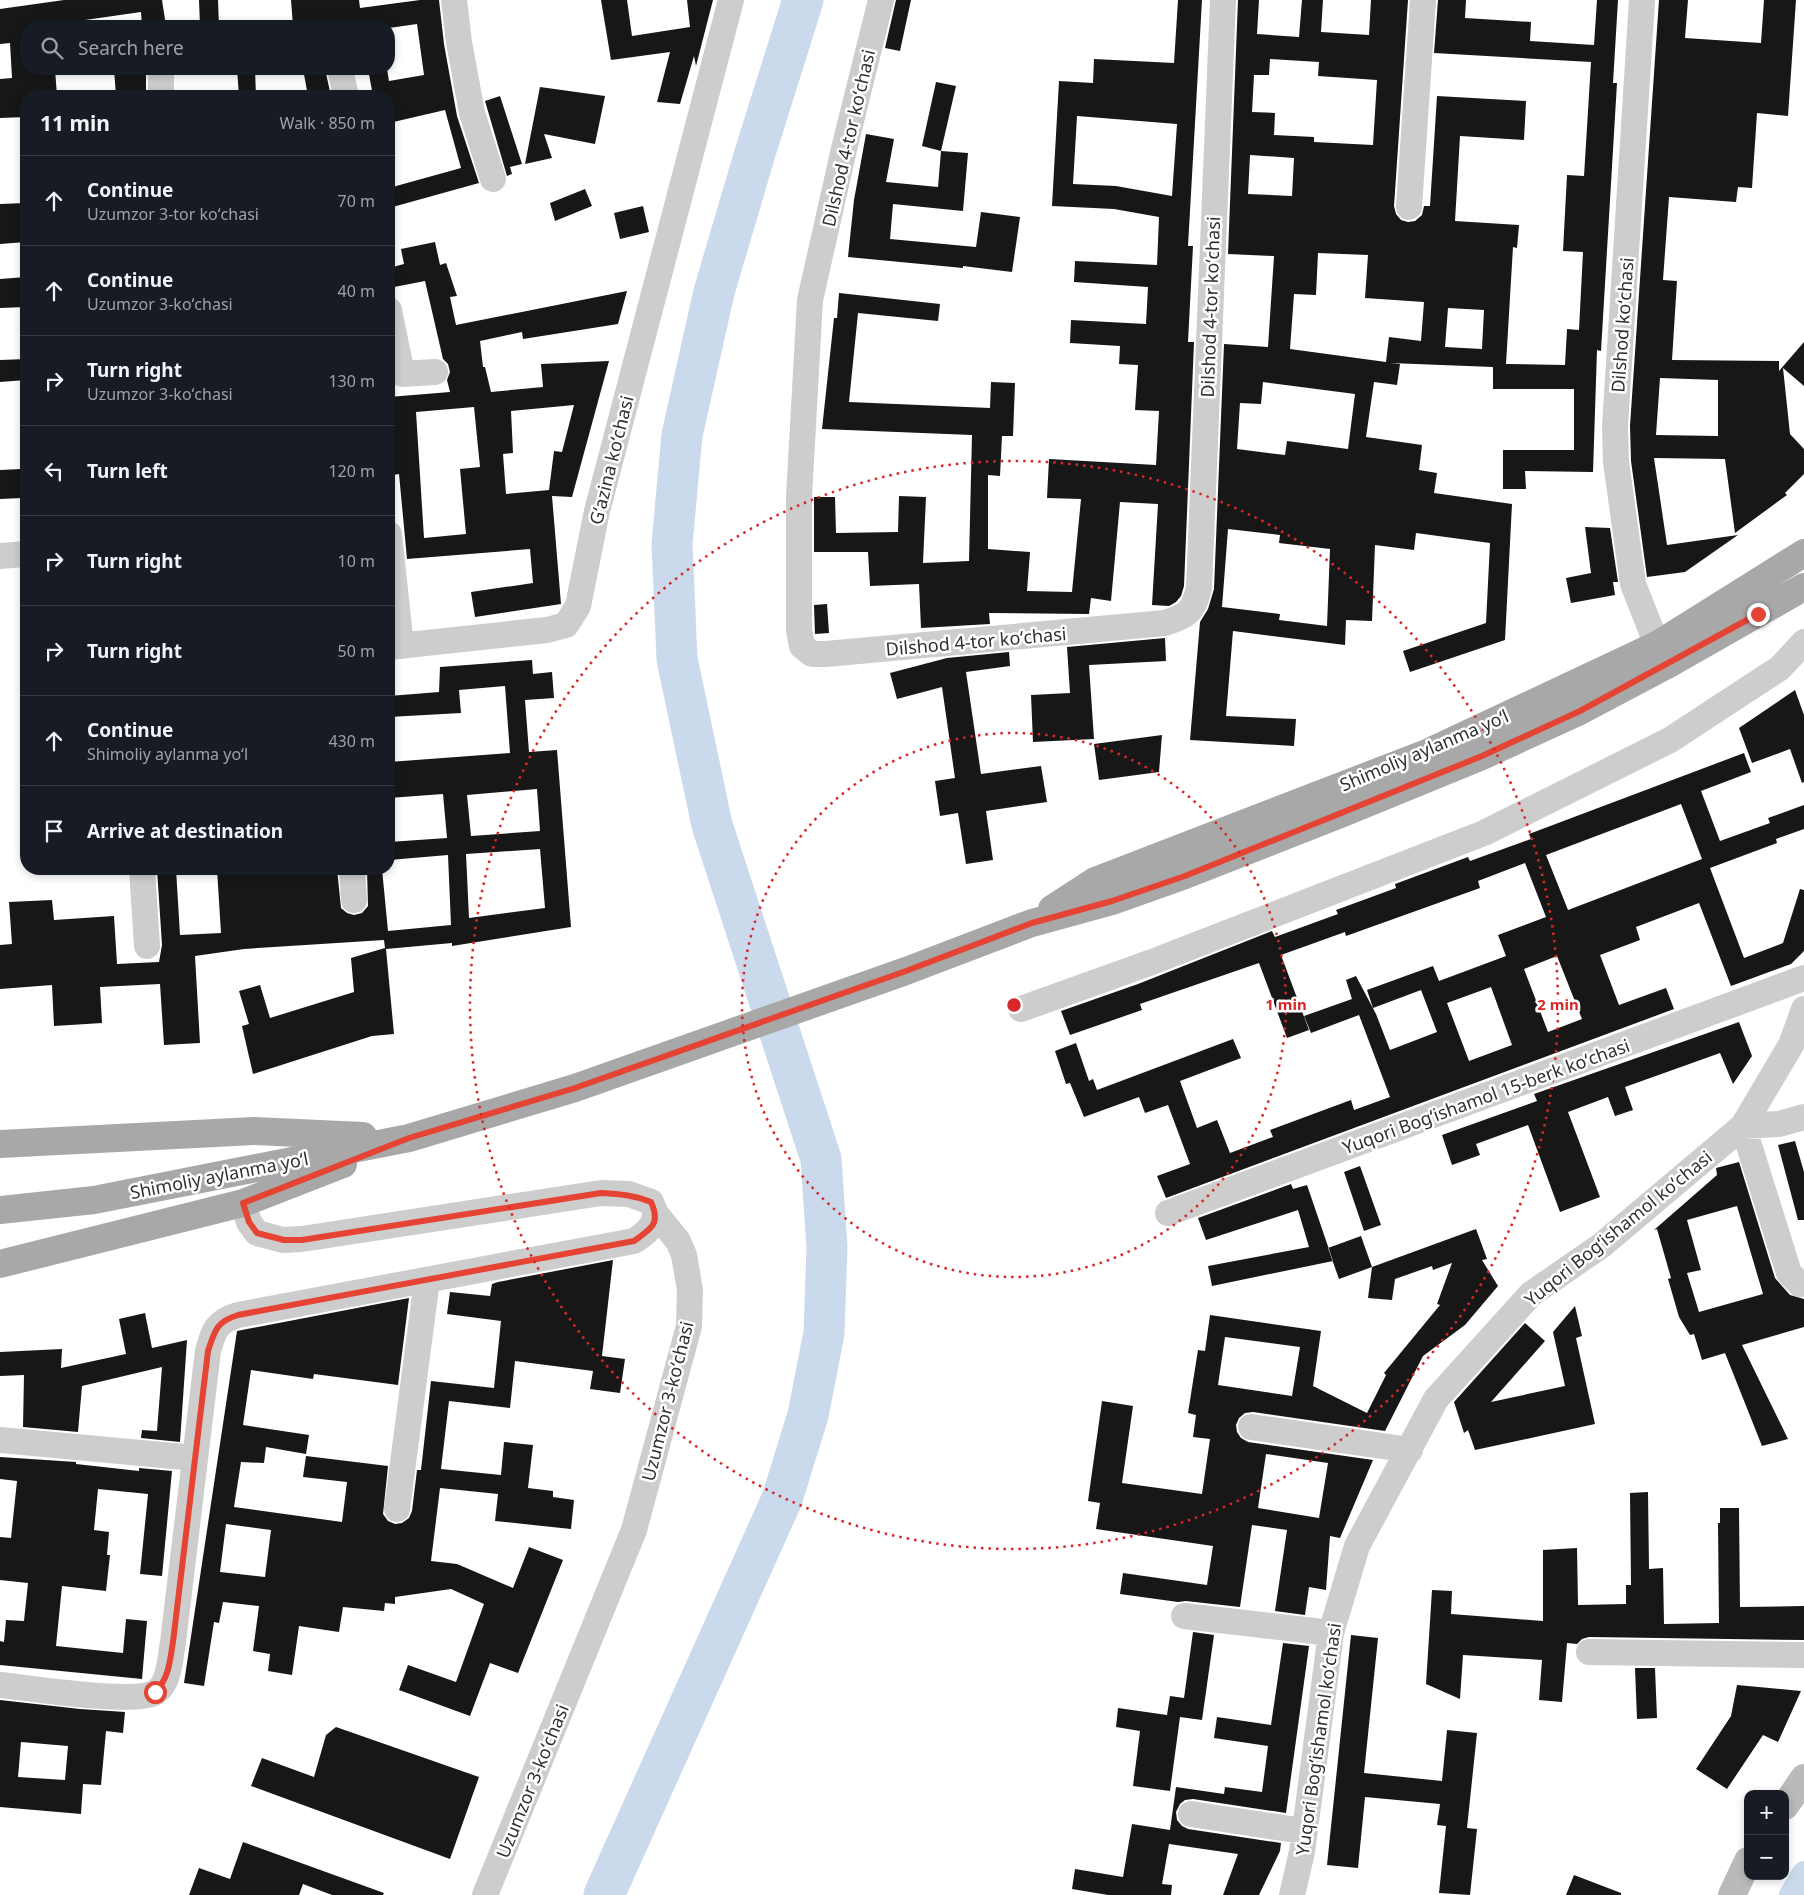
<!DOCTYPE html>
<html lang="en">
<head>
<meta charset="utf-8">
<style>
	body { margin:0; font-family:"Noto Sans",sans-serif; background:#20242c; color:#f1f3f6 }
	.controls { position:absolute; right:15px; bottom:15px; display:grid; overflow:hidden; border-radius:10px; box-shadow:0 2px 8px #0003 }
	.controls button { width:45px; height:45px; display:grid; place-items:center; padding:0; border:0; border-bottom:1px solid #363941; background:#171b24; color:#f1f3f6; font:25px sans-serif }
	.stop { position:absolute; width:15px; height:15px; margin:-11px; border:4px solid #e54333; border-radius:50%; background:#fff }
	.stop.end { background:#e54333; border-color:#fff; box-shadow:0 1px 5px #0008 }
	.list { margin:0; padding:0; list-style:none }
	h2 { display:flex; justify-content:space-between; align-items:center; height:65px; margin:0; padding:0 20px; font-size:21px }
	h2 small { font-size:16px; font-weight:400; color:#9ea1a6 }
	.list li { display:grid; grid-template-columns:32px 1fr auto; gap:15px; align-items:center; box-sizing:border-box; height:90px; padding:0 20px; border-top:1px solid #363941 }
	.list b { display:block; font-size:19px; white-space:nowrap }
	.list p { margin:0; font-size:16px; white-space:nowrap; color:#9ea1a6 }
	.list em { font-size:16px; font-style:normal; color:#9ea1a6 }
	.icon { flex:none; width:28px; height:28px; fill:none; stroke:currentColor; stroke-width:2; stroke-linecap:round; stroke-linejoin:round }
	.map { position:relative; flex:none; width:1804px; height:1895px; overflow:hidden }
	.search { position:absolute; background:#171b24; box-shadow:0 2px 8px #0003; left:20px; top:20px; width:375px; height:55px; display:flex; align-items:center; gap:12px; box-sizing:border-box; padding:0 18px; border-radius:20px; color:#9ea1a6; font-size:19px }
	.panel { position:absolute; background:#171b24; box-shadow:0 2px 8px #0003; left:20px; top:90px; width:375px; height:785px; border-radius:20px }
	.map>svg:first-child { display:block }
</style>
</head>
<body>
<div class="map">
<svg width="1804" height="1895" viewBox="0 0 1804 1895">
	<rect width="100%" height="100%" fill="#fff"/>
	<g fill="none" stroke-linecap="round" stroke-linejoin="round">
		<path stroke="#cadaec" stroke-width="24" d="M1791 1895 1804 1873"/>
		<path stroke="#cadaec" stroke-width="41" d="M604 1895 782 1499 808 1415 824 1333 827 1247 821 1159 712 825 677 659 672 544 682 435 714 292 755 153 803 0"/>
	</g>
	<path fill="#171717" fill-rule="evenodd" d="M64 0H162L166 26H142L141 12 78 21V26H26V69H55L57 96H26V117L0 118V79L12 78 10 43 0 44V9Z
		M199 0H218L219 26H200Z
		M291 0H359L360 8 420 0H439L444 44 457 116 479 183 389 208V188L461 168 445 110 389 123V96H373L368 69H387L389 81 424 75 417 24 389 28 293 26Z
		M601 0H627L632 36 690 27 687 0H713L696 66 694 56 680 104 657 102 670 52 611 60Z
		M896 0H911L900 51 885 48Z
		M1178 0H1202L1188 246H1193L1188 342H1194L1184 586 1181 596 1176 602 1169 606 1152 605 1158 504 1120 502 1111 601 1091 598 1089 614 989 613 990 624 921 628 919 584 870 586 868 552H814V497H835L836 533 898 532 899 496 926 497 923 563 969 561 972 435 822 429 834 318H837L839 293 940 304 938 321 858 313 849 402 990 408 991 382 1015 383 1013 436H1002L1000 476 988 475V549L1030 552 1027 591 1072 592 1081 499 1047 498 1049 459 1156 465 1159 411 1135 410 1138 365 1119 364 1120 346 1070 343 1071 320 1146 324 1148 287 1074 282 1075 261 1157 265 1159 217 1114 209 1052 206 1059 81 1093 83 1094 59 1174 63ZM1077 116 1177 124 1172 196 1116 186 1073 184Z
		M1238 0H1259L1257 34 1299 37 1302 0H1323L1321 32 1369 35 1371 0H1408L1394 206 1396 214 1401 220 1408 222 1415 221 1422 215 1424 206H1430L1437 96 1526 101 1524 140 1460 136 1455 221 1519 225 1517 248 1513 247 1506 364 1565 365 1567 329 1579 330 1583 252 1563 251 1567 175 1584 176 1591 62 1434 53 1438 0H1466L1465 18 1531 22 1530 41 1594 45 1597 0H1618L1613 83H1617L1601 351 1597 350 1593 472 1525 471 1526 489H1503V450H1574V389H1493V367L1390 363 1400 364 1397 385 1374 382 1366 437 1422 445 1419 470 1437 473 1434 493 1512 504 1505 640 1410 672 1403 651 1486 623 1490 543 1416 533 1414 550 1375 545 1372 621 1346 620 1345 645 1233 631 1226 716 1296 719 1294 746 1190 740 1200 622 1208 609 1214 589 1224 344 1268 347 1274 256 1228 254ZM1270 59 1319 62 1318 76 1377 80 1373 145 1314 142V137L1274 135 1275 113 1252 112 1254 75H1269ZM1250 155 1294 158 1292 196 1248 194ZM1318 253 1368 255 1365 298 1424 302 1421 341 1389 337 1386 362 1290 349 1294 294 1316 295ZM1448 308 1484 310 1482 349 1445 347ZM1263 382 1355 394 1348 449 1287 441 1285 455 1237 449 1240 403 1261 404ZM1228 529 1280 535 1279 543 1330 549 1327 626 1279 620 1280 614 1222 607Z
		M1659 0H1688L1685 38 1761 43 1764 0H1796L1788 116 1757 113 1752 188 1738 187 1736 202 1669 197 1663 280 1677 281 1672 360 1779 361V371L1804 342V386L1783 368 1790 434 1804 449V474L1785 493 1787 495 1735 533 1725 459 1654 458 1667 545 1738 535 1685 572 1647 577 1631 461 1630 426ZM1660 378 1718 380V436L1656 435Z
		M114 69H146V96H116Z
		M237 69H255L256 96H239Z
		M303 69H325L331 96H308Z
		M936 82 956 86 941 151 922 146Z
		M540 87 605 96 595 144 544 134 552 158 525 164Z
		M500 96 522 164 510 167 512 174 507 176 485 101Z
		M866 134 894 139 886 182 938 187 941 151 968 153 963 211 893 204 890 239 976 247 981 212 1020 217 1012 272 963 266V268L848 257 854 200Z
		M585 189 592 206 555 221 550 203Z
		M26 203V242L0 244V204Z
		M643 206 649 232 620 239 614 213Z
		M435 242 440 265 446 263 457 296 450 297 456 325 627 291 618 324 523 339 522 332 480 341 483 367H485L491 392 543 387 541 364 609 361 572 497 552 496 561 604 475 617 471 592 533 583 530 549 407 559 399 474 393 475 389 397 450 392 447 380 450 372 448 364 443 359 425 281 389 288V268L404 264 401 249ZM574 405 562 452 554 451 549 490 506 494 503 454 513 453 511 411ZM474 407 480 467 460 469 466 534 424 538 416 412Z
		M26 277V307L0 308V279Z
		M26 359V380L0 382V360Z
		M21 469 22 498 0 499V470Z
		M1585 527 1610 528 1618 582H1613L1615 595 1571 603 1566 578 1591 573Z
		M827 604 829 633 815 634 814 605Z
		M1165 638 1166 661 1089 665 1094 739 1033 742 1031 695 1070 693 1067 647Z
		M1009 652 1010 666 966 672 981 774 1041 766 1047 802 986 811 993 860 966 864 958 813 940 816 935 781 955 778 942 687 897 699 890 673 947 658Z
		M532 660 533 674 552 672 554 698 525 700 529 752 557 750 571 927 452 946V943L386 949 394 1034 372 1036 253 1074 242 1026 249 1024 239 991 260 985 270 1018 354 992 351 958 385 948 384 940 244 949 195 956 200 1043 164 1045 160 984 100 987 102 1023 54 1026 52 985 0 989V945L12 944 9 902 52 900 54 920 114 916 117 964 159 962 162 945 157 869H176L180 935 221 933 217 869H337L341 908 347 913 354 915 362 913 368 906 367 869H382L388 931 451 925 448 855 389 860V842L447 838 443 794 389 798V762L510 753 505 686 459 690 461 713 389 717V696L439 692 440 667ZM537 789 540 831 471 836 467 795ZM540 849 545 908 469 918 466 854Z
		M1795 690 1804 715V782L1802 783 1790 749 1752 763 1739 728Z
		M1162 735 1159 772 1099 780 1094 744Z
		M1744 753 1751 772 1701 791 1720 841 1770 823 1768 818 1804 805V829L1776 839 1777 843 1710 868 1744 958 1783 943 1800 889 1804 890V951L1791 964 1731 986 1699 903 1636 927 1640 940 1600 955 1619 1005 1666 988 1674 1009 1166 1198 1157 1176 1190 1164 1168 1105 1145 1113 1139 1097 1084 1117 1070 1083 1066 1084 1055 1051 1076 1043 1089 1081 1093 1079 1097 1090 1233 1039 1241 1058 1180 1081 1197 1128 1217 1120 1230 1153 1273 1137 1270 1130 1351 1100 1354 1110 1390 1097 1359 1015 1311 1033 1304 1016 1352 999 1346 980 1356 976 1376 1014 1390 1050 1437 1032 1421 990 1373 1008 1367 990 1433 966 1439 981 1506 956 1498 935 1546 917 1525 863 1478 881 1480 888 1346 936 1345 932 1281 955 1309 1030 1287 1038 1259 963 1140 1004 1142 1010 1070 1035 1061 1011 1138 984 1272 931 1275 937 1338 914 1336 910 1396 888 1395 884 1468 857 1470 861 1531 839 1529 834ZM1681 804 1702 859 1568 910 1546 855ZM1557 956 1582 1019 1548 1032 1524 969ZM1491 987 1512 1045 1469 1061 1447 1003Z
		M1739 1022 1752 1056 1733 1084 1720 1053 1625 1087 1633 1110 1615 1116 1608 1097 1568 1112 1600 1197 1560 1212 1528 1125 1476 1144 1480 1155 1452 1165 1442 1135 1537 1101 1534 1094Z
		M1795 1141 1804 1172V1220H1798L1778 1145Z
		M1739 1162 1775 1278 1790 1295 1804 1299V1327L1742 1345 1788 1439 1762 1446 1725 1353 1702 1360 1694 1334 1690 1335 1679 1317 1668 1279 1671 1278 1657 1229 1654 1230 1717 1175 1716 1168ZM1737 1206 1763 1294 1699 1312 1687 1273 1701 1270 1687 1220Z
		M1360 1166 1381 1225 1364 1231 1344 1172Z
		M1291 1184 1293 1189 1307 1185 1333 1261 1212 1286 1208 1266 1309 1247 1298 1210 1206 1240 1198 1218Z
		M1476 1229 1487 1259 1482 1260 1498 1286 1465 1325 1423 1356 1385 1431 1253 1412 1245 1413 1239 1418 1236 1425 1237 1432 1241 1438 1248 1442 1373 1460 1340 1538 1330 1536 1326 1590 1309 1587 1305 1615 1275 1611 1287 1530 1252 1525 1240 1607 1186 1601 1178 1602 1120 1594 1123 1573 1207 1585 1213 1546 1096 1529 1100 1503 1088 1501 1102 1401 1133 1406 1122 1483 1202 1494 1210 1439 1193 1437 1196 1415 1188 1413 1198 1350 1205 1351 1210 1315 1321 1331 1313 1386 1367 1413 1386 1375 1384 1373 1440 1305 1437 1304 1452 1263 1433 1270 1432 1266 1395 1279 1392 1300 1368 1298 1372 1267ZM1225 1337 1300 1347 1292 1396 1218 1385ZM1266 1454 1328 1463 1319 1518 1258 1508Z
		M1361 1236 1372 1267 1339 1279 1328 1248Z
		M613 1260 602 1356 625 1359 620 1393 590 1389 593 1371 515 1361 510 1408 449 1401 441 1469 501 1475 504 1442 533 1445 528 1488 553 1491V1497L574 1500 571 1529 495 1521 498 1494 440 1488 431 1561 457 1564 513 1588 529 1547 563 1560 518 1673 490 1663 470 1716 399 1690 408 1665 456 1682 484 1604 451 1589 395 1597V1604L385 1603 384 1611 343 1607 339 1632 299 1626 292 1675 268 1671 270 1654 253 1651 259 1606 223 1602 219 1623 214 1622 204 1686 184 1683 237 1331 409 1298 398 1385 314 1374 313 1379 251 1370 243 1425 309 1435 306 1454 266 1447 264 1463 241 1462 234 1507 342 1522 347 1482 303 1477 306 1456 388 1466 383 1514 388 1521 395 1524 402 1523 409 1518 412 1511 417 1470H421L431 1381 494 1388 501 1321 447 1314 450 1292 490 1296 492 1284 498 1282ZM226 1524 271 1530 265 1577 220 1572Z
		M1575 1306 1582 1336 1576 1338 1595 1424 1475 1450 1468 1430 1464 1433 1454 1402 1525 1323 1545 1341 1491 1402 1565 1386 1553 1332Z
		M145 1313 152 1348 187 1340 180 1442 141 1438 142 1430 157 1431 162 1367 82 1386 78 1432 23 1427 24 1375 0 1376V1352L62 1349 61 1368 126 1354 119 1319Z
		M0 1457 76 1462V1464L139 1471V1468L172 1471 162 1576 140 1574 148 1494 98 1489 94 1530 109 1532 107 1555H110L106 1591 62 1586 56 1646 123 1653 126 1619 147 1621 142 1679 0 1665V1641L4 1642 6 1620 24 1621 28 1583 0 1580V1537L11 1538 17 1481 0 1479Z
		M1648 1492 1649 1569 1663 1568 1664 1624 1719 1623 1718 1523H1720V1508H1739L1740 1607 1804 1606V1640L1589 1637 1582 1639 1577 1644 1567 1643 1562 1702 1539 1700 1542 1660 1463 1655 1460 1699 1426 1684 1432 1590 1452 1591 1451 1614 1543 1621V1550L1577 1548 1578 1605 1626 1604V1585H1631L1630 1493Z
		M1193 1632 1214 1635 1202 1720 1180 1717 1170 1791 1133 1786 1140 1731 1116 1727 1118 1708 1167 1715 1170 1696 1184 1698Z
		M1351 1635 1378 1638 1364 1773 1442 1781 1447 1730 1477 1733 1467 1828 1477 1829 1470 1895 1439 1893 1446 1826 1437 1825 1440 1804 1365 1797 1358 1868 1327 1865Z
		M1283 1643 1309 1646 1286 1813 1193 1799 1185 1800 1180 1804 1176 1812 1177 1820 1182 1826 1188 1829 1281 1843 1280 1851 1259 1895H1223L1238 1854 1169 1844 1162 1884 1172 1885 1171 1895H1108L1072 1889 1075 1869 1123 1877 1132 1824 1170 1830 1176 1787 1224 1794 1225 1787 1262 1792 1268 1746 1214 1738 1217 1717 1271 1725Z
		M1635 1668H1655L1657 1718 1637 1719Z
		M1737 1685 1801 1691 1778 1742 1763 1735 1727 1789 1696 1769 1731 1716Z
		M0 1700 80 1709 125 1712 123 1733 106 1731 101 1785 83 1784 81 1814 0 1807ZM21 1742 68 1746 65 1780 18 1777Z
		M336 1727 479 1777 450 1859 251 1786 262 1758 314 1777 326 1735Z
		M243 1842 384 1893 383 1895H332L303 1884 299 1895H189L199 1868 230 1879Z
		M1574 1875 1621 1893V1895H1566Z"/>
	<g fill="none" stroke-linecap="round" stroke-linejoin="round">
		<path stroke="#cdcdcd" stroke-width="26" d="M454 0 459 42 472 113 493 179
			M881 0 844 149 810 300 799 497V630L802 646 812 654H826L1165 623C1189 615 1193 612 1199 588L1223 0
			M1642 0 1615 426 1616 462 1633 584 1657 645
			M340 69 346 96
			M161 96V69
			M1409 207 1423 0
			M389 310 402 374 435 372
			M389 534 401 646
			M0 556 26 554
			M389 647 547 630 566 625 578 606 597 511 731 0
			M142 869 147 946
			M352 869 354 900
			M1021 1009 1152 962 1484 833 1670 740 1780 668 1804 642
			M1804 1117 1779 1124 1743 1126 1789 1273 1800 1284H1804
			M243 1203 249 1222 257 1233 283 1240 302 1239 601 1193 629 1194 651 1202 656 1214
			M1168 1213 1804 978
			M1251 1427 1410 1450
			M0 1440 195 1458
			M397 1509 427 1280
			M1184 1616 1331 1633
			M1589 1652 1804 1655
			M0 1685C28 1688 136 1705 156 1692 170 1682 170 1658 173 1642L208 1351C214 1330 216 1322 238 1315L634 1241C646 1233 653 1228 656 1214L678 1241 684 1255 690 1290 689 1326 634 1530 485 1895
			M1191 1814 1303 1831
			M1292 1895 1302 1852 1331 1633 1357 1546 1436 1399 1531 1294 1602 1245 1743 1126 1791 1045 1804 1009"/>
		<path stroke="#bababa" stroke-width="28" d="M1785 1806 1804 1778
			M1732 1895 1748 1861"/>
		<path stroke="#a8a8a8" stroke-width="28" d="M1052 909 1095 881 1427 753 1657 645 1804 553
			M0 1144 254 1131 363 1136
			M0 1210 94 1200 409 1138 575 1088 906 971 1032 923 1112 901 1185 875 1343 813 1482 756 1580 711 1665 666 1804 587
			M0 1264 243 1203 343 1164"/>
	</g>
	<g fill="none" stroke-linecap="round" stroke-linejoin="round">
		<path stroke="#e54333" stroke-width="6" d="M155 1692C169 1679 170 1660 173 1642L208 1351C215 1330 216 1322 238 1315L634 1241C651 1229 661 1224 651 1202 634 1195 619 1194 601 1193L302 1240H284L257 1233 249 1222 243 1203 409 1138 575 1088 906 971 1032 923 1112 901 1185 876 1482 756 1580 711 1758 614"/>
	</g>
	<g fill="none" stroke="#d62828" stroke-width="2.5" stroke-dasharray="2.5 5">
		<circle cx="1014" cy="1005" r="272"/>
		<circle cx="1014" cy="1005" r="544"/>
	</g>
	<g text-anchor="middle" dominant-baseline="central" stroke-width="5" stroke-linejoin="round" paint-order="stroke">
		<g font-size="18" fill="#303030" stroke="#fff">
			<text transform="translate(848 138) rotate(-77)">Dilshod 4-tor koʻchasi</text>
			<text transform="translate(1210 307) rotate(-88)">Dilshod 4-tor koʻchasi</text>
			<text transform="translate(1622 325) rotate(-86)">Dilshod koʻchasi</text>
			<text transform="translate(611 460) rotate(-76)">Gʻazina koʻchasi</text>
			<text transform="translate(976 641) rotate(-5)">Dilshod 4-tor koʻchasi</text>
			<text transform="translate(1424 750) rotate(-23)">Shimoliy aylanma yoʻl</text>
			<text transform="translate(1486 1096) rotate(-20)">Yuqori Bogʻishamol 15-berk koʻchasi</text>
			<text transform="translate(219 1175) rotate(-11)">Shimoliy aylanma yoʻl</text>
			<text transform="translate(1618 1228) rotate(-39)">Yuqori Bogʻishamol koʻchasi</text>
			<text transform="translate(667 1401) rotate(-76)">Uzumzor 3-koʻchasi</text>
			<text transform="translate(1318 1739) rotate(-82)">Yuqori Bogʻishamol koʻchasi</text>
			<text transform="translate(532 1781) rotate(-68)">Uzumzor 3-koʻchasi</text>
		</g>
	</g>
	<circle cx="1014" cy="1005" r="8" fill="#d62828" stroke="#fff" stroke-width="2.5"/>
	<g font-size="15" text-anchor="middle" font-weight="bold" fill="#d62828" stroke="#fff" stroke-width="5" stroke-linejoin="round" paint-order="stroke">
		<text x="1286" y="1010">1 min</text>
		<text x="1558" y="1010">2 min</text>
	</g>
</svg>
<div class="controls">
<button>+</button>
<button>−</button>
</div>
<div class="stop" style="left:155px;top:1692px"></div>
<div class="stop end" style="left:1758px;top:614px"></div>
<div class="search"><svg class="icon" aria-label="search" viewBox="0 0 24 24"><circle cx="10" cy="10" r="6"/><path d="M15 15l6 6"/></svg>Search here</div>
<section class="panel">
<h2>11 min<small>Walk · 850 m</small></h2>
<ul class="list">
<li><svg class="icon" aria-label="ahead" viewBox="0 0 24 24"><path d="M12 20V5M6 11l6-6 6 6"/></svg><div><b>Continue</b><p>Uzumzor 3-tor koʻchasi</p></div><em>70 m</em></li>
<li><svg class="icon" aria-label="ahead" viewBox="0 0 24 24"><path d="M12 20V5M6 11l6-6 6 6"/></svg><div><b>Continue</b><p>Uzumzor 3-koʻchasi</p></div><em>40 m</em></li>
<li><svg class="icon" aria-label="right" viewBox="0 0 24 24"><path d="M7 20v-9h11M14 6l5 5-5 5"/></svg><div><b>Turn right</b><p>Uzumzor 3-koʻchasi</p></div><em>130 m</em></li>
<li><svg class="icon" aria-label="left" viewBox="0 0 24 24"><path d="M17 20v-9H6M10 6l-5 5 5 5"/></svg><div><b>Turn left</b></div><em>120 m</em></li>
<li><svg class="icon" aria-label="right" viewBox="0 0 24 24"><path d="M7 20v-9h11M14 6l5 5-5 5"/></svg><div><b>Turn right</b></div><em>10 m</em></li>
<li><svg class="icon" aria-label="right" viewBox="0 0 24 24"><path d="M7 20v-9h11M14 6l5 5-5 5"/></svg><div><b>Turn right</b></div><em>50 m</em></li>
<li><svg class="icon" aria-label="ahead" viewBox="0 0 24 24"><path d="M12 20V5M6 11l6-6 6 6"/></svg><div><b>Continue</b><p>Shimoliy aylanma yoʻl</p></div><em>430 m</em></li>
<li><svg class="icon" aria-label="arrive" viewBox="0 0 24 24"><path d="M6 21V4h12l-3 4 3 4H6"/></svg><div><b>Arrive at destination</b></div></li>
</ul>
</section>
</div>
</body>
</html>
